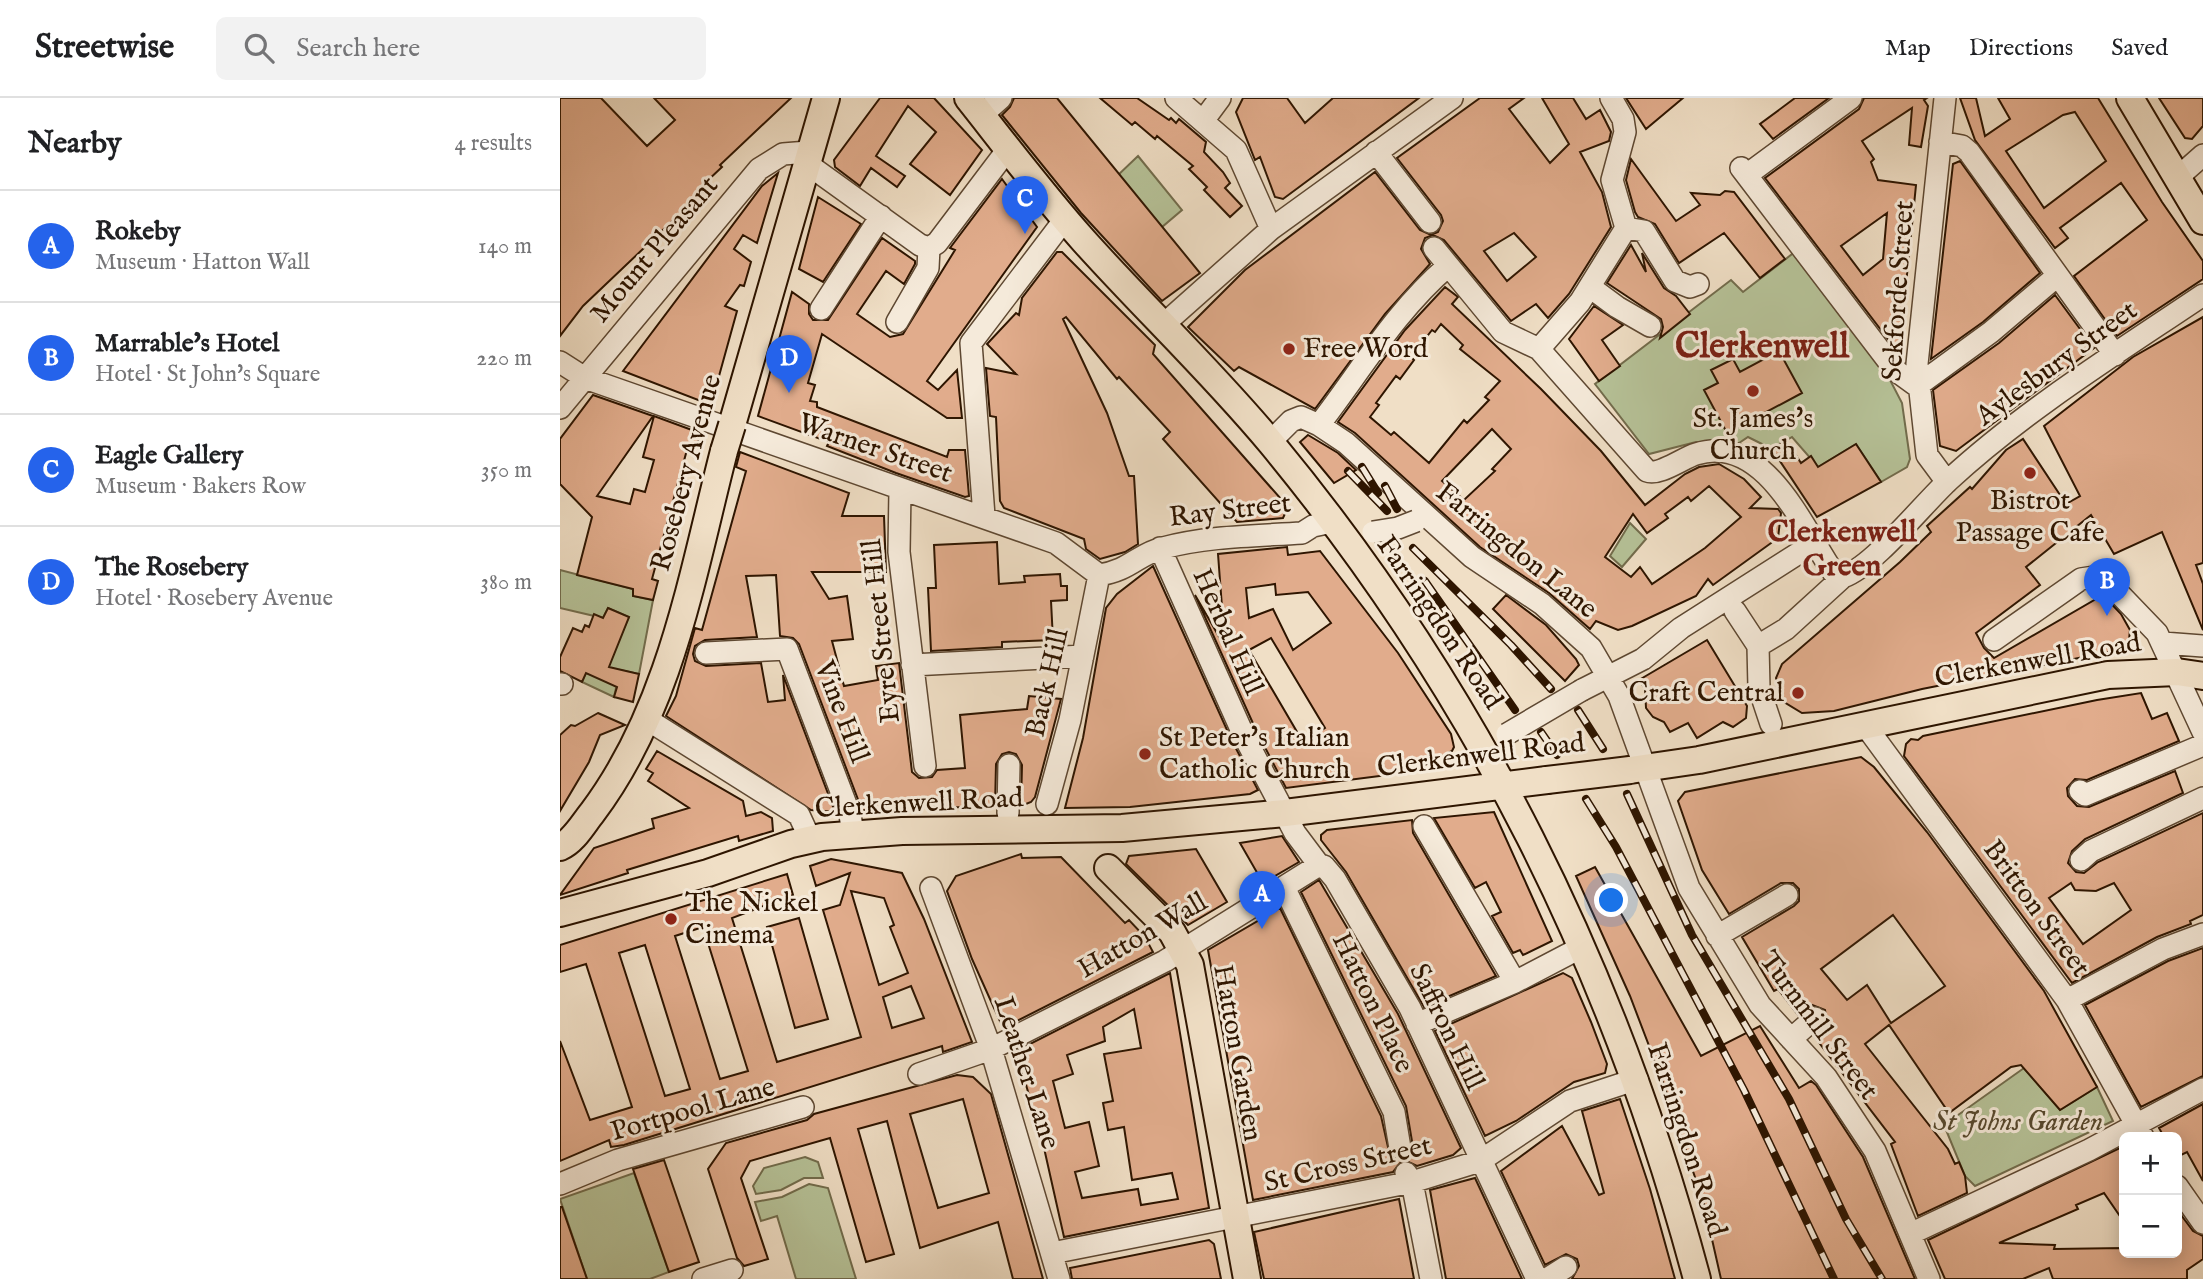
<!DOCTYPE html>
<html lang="en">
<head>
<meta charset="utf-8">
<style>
	body { margin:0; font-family:"IM FELL English",serif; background:#f2f2f2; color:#202124 }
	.controls { position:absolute; right:21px; bottom:21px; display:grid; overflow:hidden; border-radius:10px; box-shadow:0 4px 18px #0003 }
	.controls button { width:63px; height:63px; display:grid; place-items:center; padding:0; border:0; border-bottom:2px solid #e0e0e0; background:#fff; color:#202124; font:35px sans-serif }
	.you { position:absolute; left:1052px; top:803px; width:24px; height:24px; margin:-18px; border:5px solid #fff; border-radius:50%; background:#1a73e8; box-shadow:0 0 0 10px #1a73e833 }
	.badge { display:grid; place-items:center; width:46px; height:46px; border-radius:50%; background:#2563eb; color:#fff; font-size:23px; font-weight:700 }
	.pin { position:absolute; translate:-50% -58px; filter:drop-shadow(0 2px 4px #0008) }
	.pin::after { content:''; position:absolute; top:37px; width:24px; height:21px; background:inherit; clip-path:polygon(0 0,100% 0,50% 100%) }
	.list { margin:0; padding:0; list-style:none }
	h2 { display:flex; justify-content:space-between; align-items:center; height:91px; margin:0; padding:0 28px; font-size:30px }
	h2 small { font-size:23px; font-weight:400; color:#757577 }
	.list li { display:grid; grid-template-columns:46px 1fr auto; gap:21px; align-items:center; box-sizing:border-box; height:112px; padding:0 28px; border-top:2px solid #e0e0e0 }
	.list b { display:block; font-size:26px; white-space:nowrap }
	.list p { margin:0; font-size:23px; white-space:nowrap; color:#757577 }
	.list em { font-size:23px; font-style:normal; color:#757577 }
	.icon { flex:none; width:38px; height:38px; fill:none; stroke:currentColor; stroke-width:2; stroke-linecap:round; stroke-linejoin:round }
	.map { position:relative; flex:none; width:1643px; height:1181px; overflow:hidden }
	header { display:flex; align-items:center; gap:42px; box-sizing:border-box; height:98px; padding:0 35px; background:#fff; border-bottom:2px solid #e0e0e0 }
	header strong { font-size:33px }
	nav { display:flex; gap:38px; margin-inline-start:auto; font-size:24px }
	.search { width:490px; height:63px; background:#f2f2f2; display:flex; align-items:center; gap:18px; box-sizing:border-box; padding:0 24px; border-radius:10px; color:#757577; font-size:26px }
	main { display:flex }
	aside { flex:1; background:#fff }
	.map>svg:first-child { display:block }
</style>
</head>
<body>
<header>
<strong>Streetwise</strong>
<div class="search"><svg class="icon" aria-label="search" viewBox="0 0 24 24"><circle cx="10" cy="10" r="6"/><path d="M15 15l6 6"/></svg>Search here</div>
<nav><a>Map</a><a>Directions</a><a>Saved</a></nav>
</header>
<main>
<aside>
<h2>Nearby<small>4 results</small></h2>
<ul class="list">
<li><span class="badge">A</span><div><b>Rokeby</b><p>Museum · Hatton Wall</p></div><em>140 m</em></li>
<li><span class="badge">B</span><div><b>Marrable's Hotel</b><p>Hotel · St John's Square</p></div><em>220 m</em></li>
<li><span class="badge">C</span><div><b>Eagle Gallery</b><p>Museum · Bakers Row</p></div><em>350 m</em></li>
<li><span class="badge">D</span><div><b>The Rosebery</b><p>Hotel · Rosebery Avenue</p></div><em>380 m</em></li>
</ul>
</aside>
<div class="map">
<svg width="1643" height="1181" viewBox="0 0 1643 1181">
	<rect width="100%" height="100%" fill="#f0dfc6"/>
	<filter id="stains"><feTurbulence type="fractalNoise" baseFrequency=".00286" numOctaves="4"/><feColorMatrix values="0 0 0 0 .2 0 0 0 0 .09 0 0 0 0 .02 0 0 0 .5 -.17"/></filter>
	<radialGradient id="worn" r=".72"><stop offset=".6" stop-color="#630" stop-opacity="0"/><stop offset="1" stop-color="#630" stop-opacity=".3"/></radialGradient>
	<path fill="#b6c298" stroke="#726c4c" stroke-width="2" d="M578 58 622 112 602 129 557 78Z
		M1236 153 1329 280 1342 305 1350 361 1347 369 1321 384 1296 346 1258 369 1232 339 1212 351 1188 339 1179 345 1136 344 1089 356 1035 286 1171 182 1183 194Z
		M1070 425 1086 441 1062 469 1050 458Z
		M0 472 73 491V498L93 502 79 576 60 572 54 599 22 584 45 530 61 537 69 519 48 510 43 520 0 510Z
		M1464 970 1500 1012 1537 989 1553 1023 1415 1088 1405 1078 1384 1027Z
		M245 1059 258 1064 263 1080H244L221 1092 196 1096 193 1088 204 1070Z
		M74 1075 109 1174 90 1181H27L0 1101Z
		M249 1086 268 1090 296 1181H236L217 1118 201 1123 195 1104 222 1099Z"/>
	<path fill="#e1ac8c" stroke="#2e1500" stroke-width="2" fill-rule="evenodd" d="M0 0H41L87 48 115 22 94 0H231L160 67 162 69 144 86 148 89 23 208 0 238Z
		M320 0H374L422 52 390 97 350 66 376 34 348 8 316 58 345 78 337 89 311 70 300 88 275 69 274 62Z
		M454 0H497L640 175 602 203 521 115 442 17 450 9Z
		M540 0H577L609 22 611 20 616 25 619 21 646 44 644 54 663 74 670 85 665 90 682 108 670 119 644 92 647 89 629 71 633 68 597 38 595 41 575 24 572 27Z
		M683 0H727L745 25 773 0H859L723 101 715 99 700 59 695 62 676 14Z
		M920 0H964L949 11 990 65 1009 46 982 0H1013L1026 21 1040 12 1051 34 1049 43 1020 54 1042 94 1051 129 1009 196 988 220 976 206 951 223 884 142 873 137 865 140 861 151 870 166 825 216 755 311 679 269 674 273 628 229 685 172 815 74 860 132 871 137 878 134 883 123 881 117 837 60ZM954 135 976 159 947 183 924 153Z
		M1066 0H1123L1086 31Z
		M1235 0H1269L1213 41 1200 26Z
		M1304 0H1367L1364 2 1368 8 1361 49 1349 47 1352 10 1302 43 1314 61 1311 64 1318 82 1356 87 1340 246 1334 249 1205 80 1299 11ZM1327 115 1323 161 1303 177 1281 148Z
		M1400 0H1416L1425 38 1450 21 1438 0H1538L1602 104 1643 163V181L1557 238 1514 178 1587 122 1561 85 1500 130 1508 140 1495 150 1415 42ZM1515 14 1546 63 1484 110 1446 53 1503 17Z
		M1599 0H1643V28L1632 41 1625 40Z
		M1071 61 1116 123 1140 107 1131 95 1160 97 1165 93 1174 94 1225 161 1200 180 1164 135 1119 165 1095 126 1078 119 1075 114 1066 82Z
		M1400 63 1480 175 1423 224 1371 261 1393 66Z
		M218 75 197 145 183 137 174 151 191 164 184 188 180 187 165 208 177 213 151 307 63 273 202 88Z
		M442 81 477 129 367 283 378 292 397 272 402 320H387L262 236 248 285 255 287 250 303 257 304V309L387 359 389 352H405L409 398 405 399 336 375 267 348 269 344 198 318 232 194 249 206V216L253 222H268L322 140 355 163V166L344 186 326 173 297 216 330 239 343 236 395 152 390 150Z
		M258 99 301 126 263 184 239 171Z
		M1071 147 1086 174 1082 155 1104 190 1116 198 1130 216 1100 240 1103 229 1101 221 1047 185Z
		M497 154H502L595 247 593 256 728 409 723 420 677 424 603 341 610 334 559 279 557 281 506 219 503 221 547 315 569 378H574L578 446 565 454 540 461 526 451 524 441 444 410 440 403 436 319 430 318 426 270 456 276 427 246 456 215 459 217 462 200Z
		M885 189 898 199 892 206 981 291 1041 353 1085 407 1125 376 1139 369 1159 366 1184 381 1201 399 1190 410 1218 411 1221 415 1218 440 1153 487 1148 481 1136 498 1072 528 1058 532 1036 523 1030 531 989 495 920 449 795 335 778 324 845 232ZM881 226 903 247 900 251 940 283 925 299 929 302 907 325 904 322 869 365 834 334 831 337 810 319 819 307 816 305 836 278 840 281 854 262 851 259 872 232 875 234ZM932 331 951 351 932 371 935 373 904 402 882 383ZM1149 388 1181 419 1145 450 1092 486 1080 469 1071 479 1045 459 1073 416 1087 435 1108 420 1105 416 1128 399 1131 403Z
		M1495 197 1534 250 1396 353 1380 348 1373 292 1439 245Z
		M1034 208 1063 227 1042 242 1060 268 1039 283 1009 241Z
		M1643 219V465L1636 467 1643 486V532L1602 434 1554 456 1531 417 1466 469 1480 487 1416 535 1424 550 1434 560 1543 497 1561 516 1570 532 1569 542 1559 552 1362 591 1274 613 1242 615 1224 604 1216 580 1222 566 1340 464 1371 434 1367 428 1410 389 1412 391 1446 352 1463 341 1506 406 1520 398 1484 328 1573 259Z
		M1219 253 1242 295 1167 335 1144 292 1158 285 1151 272 1173 261 1180 274Z
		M33 297 93 318 37 398 70 406 74 391 85 394 94 362 83 359 94 318 140 335 137 350 128 348 92 481 98 483 93 502 73 498V491L17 477 32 419 0 386V341Z
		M748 337 778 355 796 372 774 385 740 344Z
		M1226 342 1241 365 1251 358 1258 369 1296 346 1321 384 1257 419 1212 351Z
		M180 354 289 395 282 418H324L326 474H252L269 501 287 498 293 541 272 543 284 588 318 582 316 568 339 565 352 674 359 680 372 679 377 672 405 670 400 617 467 611 469 598 501 601 475 699 471 704 461 708 462 667 456 656 449 654 442 656 436 666 435 708 376 710 366 699 354 713 302 712 239 546 233 540 220 538 216 477 186 478 197 539 145 542 135 548 133 556 135 563 146 568 201 565 208 604 225 602 223 577 275 714 251 712 106 618 116 598 135 530 142 532 186 373 176 369Z
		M437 444 439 486 465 484 464 478 500 476 501 488H507V502L491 503 493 542 442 544V549L371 553 368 490H376L374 447Z
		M727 449 728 457 760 453 838 555 891 636 894 649 892 653 857 671 843 675 726 690 696 632 635 497 665 549 658 456ZM715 486 716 497 748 494 771 525 733 552 713 511 689 520 686 490ZM711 540 765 630 743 644 689 552Z
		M593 468 672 643 698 692 690 696 570 709 505 710 523 640 546 510 557 496Z
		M946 497 986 527 1016 561 1019 567 1005 583 933 511Z
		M48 510 69 519 49 569 79 576 73 604 54 599 57 589 26 575 22 584 0 573V559L13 530 22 534 25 527 29 529 34 516 43 520Z
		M1147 542 1187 608 1186 620 1173 629 1163 624 1137 640 1128 625 1110 634 1104 624 1093 619 1086 610 1085 591 1079 582Z
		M1581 595 1592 621 1607 615 1619 643 1527 682 1515 681 1507 690 1508 698 1517 708 1529 709 1615 673 1623 695 1525 741 1512 753 1508 765 1516 774 1524 775 1538 764 1643 715V817L1630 823 1631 826 1597 839 1512 885 1344 658 1346 646 1351 641 1358 642 1363 638 1537 602ZM1511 785 1515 792 1536 793 1554 785 1571 812 1523 846 1489 800Z
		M38 615 65 627 40 637 29 664 0 713V637L11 627 15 628Z
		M97 653 183 703 186 718 201 714 212 720 213 733 179 743 178 738 67 772 68 775 0 797 34 750 94 730 92 721 129 710 88 683 93 675 86 671Z
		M1301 659 1314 669 1367 734 1484 893 1537 989 1500 1012 1461 967 1451 969 1389 1015 1329 927 1305 946 1388 1051 1395 1066 1399 1064 1405 1078 1407 1095 1358 1118 1331 1046 1335 1044 1254 938 1267 925 1265 912 1252 907 1238 917 1218 891 1214 893 1182 839 1234 808 1239 803V791L1233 785H1221L1169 816 1142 772 1118 703 1125 694ZM1333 817 1385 888 1331 925 1307 887 1287 902 1261 871Z
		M934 714 992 843 963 857 960 852 953 855 932 818 941 814 926 784 915 790 874 720Z
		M852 722 853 735 936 878 864 909 786 774 761 742V737L767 732Z
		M722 738 739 764 703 785 680 745Z
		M636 751 667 804 628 827 566 766 569 758Z
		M461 756 462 760 501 759 565 825 569 822 585 839 593 854 443 930 412 861 387 793 396 778Z
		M271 761 342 775 364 821 412 944 383 954 382 948 64 1047 51 1049 49 1042 0 1063V943L30 1022 72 1009 26 866 0 874V847L227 776 233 797 172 820 217 964 301 939 263 812 280 807 290 775 256 788 250 768ZM291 793 324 800 334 827 330 829 348 875 319 887ZM143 829 188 973 160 981 115 838ZM85 847 130 991 105 998 59 855ZM351 888 364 920 332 930 323 899Z
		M1035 769 1141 958 1200 928 1239 990 1251 983 1256 987 1303 1059 1355 1181H1161L1144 1106 1104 987 1070 898 1016 778Z
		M759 782 838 916 901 1050 893 1057 857 1068 844 1062 852 1055 853 1049 846 1008 741 794Z
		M720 810 821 1018 830 1058 842 1063 833 1074 693 1102 648 852Z
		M239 820 268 921 235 930 207 829Z
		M1643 850V978L1581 1009 1525 907 1608 863Z
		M610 875 649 1110 504 1139 482 1041 456 953ZM574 911 581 950 544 956 553 1003 543 1005 548 1032 564 1029 572 1082 612 1075 618 1101 581 1107 578 1091 522 1100 515 1074 539 1068 529 1024 505 1030 493 983 513 976 507 957 545 943 543 929Z
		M1003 875 1012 880 1031 924 1047 966 1045 975 1014 984 956 1023 925 1038 875 933Z
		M397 977 413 979 431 996 483 1181H453L438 1124 360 1150 327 1023 298 1031 334 1156 306 1164 270 1040 190 1063 181 1080 208 1161 184 1168 177 1160 148 1071 166 1045 247 1022 254 1016ZM403 1001 429 1095 378 1110 350 1016Z
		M1060 1001 1090 1091 1115 1181H1012L1019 1168 1017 1161 1006 1156 985 1167 941 1073 1002 1028 1039 1097 1044 1095 1022 1013Z
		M1643 1006V1083L1627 1054 1617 1059V1039H1604L1599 1030Z
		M1564 1048V1124L1544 1095 1516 1107 1518 1111 1439 1145 1495 1147 1494 1151 1564 1150V1155H1617L1618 1113 1633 1133 1643 1138V1161L1627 1172V1181H1493L1489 1170 1463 1181H1385L1368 1142Z
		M104 1062 139 1164 109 1174 73 1071Z
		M915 1080 962 1181H886L870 1092Z
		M839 1101 854 1181H704L694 1134Z
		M0 1109H2L27 1181H0Z
		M649 1142 654 1146 661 1181H512L510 1170Z"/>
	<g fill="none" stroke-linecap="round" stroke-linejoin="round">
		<defs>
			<path id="minor" d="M616 0 676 52 711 131
				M1385 0 1357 266 1367 357 1387 384
				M422 17 441 0
				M643 23 660 0
				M1380 44 1402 48 1409 54 1555 257
				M816 54 870 124
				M246 65 360 147 369 150
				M1181 70 1335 272 1357 288 1431 234 1497 178
				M1188 76 1291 0
				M1617 80 1643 57
				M1066 130 1084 133 1115 183 1130 189 1138 186
				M369 150 377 145 448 51
				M874 150 943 234 979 251 1087 373C1099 378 1123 360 1136 356 1204 334 1243 430 1273 474L1283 479C1314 468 1363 406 1389 382 1465 312 1557 255 1643 197
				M1030 189 1057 209 1090 228
				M261 211 321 118
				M337 224 368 170 369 150
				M603 227 711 131 892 0
				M979 251 1020 204 1066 130 1052 82 1065 34 1063 21 1051 0
				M0 264 25 280 496 445 539 477
				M0 310 199 71 223 56 248 54
				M759 327C800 274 836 212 888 168
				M710 344 731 323 741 319 759 327 786 345 912 459 982 506 1031 550 1059 598 1129 790 1200 907 1266 979 1315 1053 1369 1181
				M340 392 339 454 365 668
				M424 418 411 245 505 121
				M600 450 684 638 735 735 759 767 764 768 775 781 850 910 977 1181
				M539 477C571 472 578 456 603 450 647 438 696 438 742 435L753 428 772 424
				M1175 513 1198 548 1199 590 1211 626
				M1434 542 1521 481 1534 479 1547 483 1597 535 1643 634
				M1603 545 1643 548
				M1198 548 1226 531 1283 479
				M146 555 227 551 290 717 293 735
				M352 567 523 558
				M0 586H2
				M1022 592 1083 561 1121 530 1253 446
				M88 622 239 717 250 741
				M1305 627 1507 902 1583 1039
				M1520 693 1525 697 1643 647
				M487 706 510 622 539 477
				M448 715 449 667
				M864 728 955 884
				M1521 762 1531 753 1643 700
				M724 789 834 1014 840 1050
				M371 790 431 951 499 1181
				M1157 838 1227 797
				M1507 902 1603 851 1643 836
				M857 926 955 884 1022 849
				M1231 941 1255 920
				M359 976 431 951 605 863 759 767
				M846 1075 852 1084 871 1181
				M0 1086 58 1062 243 1009
				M1617 1088 1643 1125
				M1350 1136 1529 1052 1643 991
				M492 1155 852 1084 920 1063 1010 1003 1077 981
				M143 1181 172 1172
				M987 1181 1006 1169"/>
			<path id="major" d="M408 0C446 48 483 97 524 143 585 211 652 274 711 345 917 594 1054 870 1137 1181
				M1570 0 1643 123
				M172 327 266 0
				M1070 672 1139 662 1548 577 1617 574 1643 578
				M0 749C14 743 23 726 32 715 111 610 132 477 164 353
				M548 770 612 834 630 867 687 1181
				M0 815 148 775 231 746 262 739 342 733 562 730 725 715 987 682"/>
		</defs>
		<use href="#minor" stroke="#5e4832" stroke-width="24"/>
		<use href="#major" stroke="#2e1500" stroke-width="30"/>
		<use href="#minor" stroke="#f5eada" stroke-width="21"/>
		<use href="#major" stroke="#f0dfc6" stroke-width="26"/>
		<defs>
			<path id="rail" d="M802 369 818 395
				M788 373 827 413
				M825 388 837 411
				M853 450 951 547 991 591
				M865 483 955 612
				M1018 612 1043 651
				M981 634 997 657
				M1067 696 1132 837 1229 1001 1286 1121 1322 1181
				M1026 701 1056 749 1184 992 1274 1181"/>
		</defs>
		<use href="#rail" stroke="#2e1500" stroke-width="8"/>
		<use href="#rail" stroke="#f5eada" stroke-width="5" stroke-dasharray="16" stroke-linecap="butt"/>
		<defs>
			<path id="minor-bridge" d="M813 434 838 430 856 423
				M947 636 1022 592"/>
			<path id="major-bridge" d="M164 353 172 327
				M987 682 1070 672"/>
		</defs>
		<use href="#minor-bridge" stroke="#5e4832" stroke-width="24" stroke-linecap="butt"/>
		<use href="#major-bridge" stroke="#2e1500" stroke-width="30" stroke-linecap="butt"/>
		<use href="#minor-bridge" stroke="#f5eada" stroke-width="21"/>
		<use href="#major-bridge" stroke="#f0dfc6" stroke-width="26"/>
	</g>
	<g fill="#8f2418" stroke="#f5eada" stroke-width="2.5">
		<circle cx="729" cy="251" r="7"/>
		<circle cx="1193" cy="293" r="7"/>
		<circle cx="1470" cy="375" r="7"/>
		<circle cx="1238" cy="595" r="7"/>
		<circle cx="585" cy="656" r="7"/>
		<circle cx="111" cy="821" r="7"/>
	</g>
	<g text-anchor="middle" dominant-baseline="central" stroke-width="6" stroke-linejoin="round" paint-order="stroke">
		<g font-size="28" fill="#2e1500" stroke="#f5eada">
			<text transform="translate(95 152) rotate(-50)">Mount Pleasant</text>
			<text transform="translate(1339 193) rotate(-86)">Sekforde Street</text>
			<text transform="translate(1497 266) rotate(-36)">Aylesbury Street</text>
			<text transform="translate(315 351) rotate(19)">Warner Street</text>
			<text transform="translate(127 375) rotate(-75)">Rosebery Avenue</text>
			<text transform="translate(670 413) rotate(-7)">Ray Street</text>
			<text transform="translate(956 453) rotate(39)">Farringdon Lane</text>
			<text transform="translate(879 525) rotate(56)">Farringdon Road</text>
			<text transform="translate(322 533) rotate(-96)">Eyre Street Hill</text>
			<text transform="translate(667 534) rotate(66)">Herbal Hill</text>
			<text transform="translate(1478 563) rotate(-10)">Clerkenwell Road</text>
			<text transform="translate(488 585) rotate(-77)">Back Hill</text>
			<text transform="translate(281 614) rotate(69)">Vine Hill</text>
			<text transform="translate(921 658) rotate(-7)">Clerkenwell Road</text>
			<text transform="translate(359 706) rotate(-3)">Clerkenwell Road</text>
			<text transform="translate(1476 811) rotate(54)">Britton Street</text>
			<text transform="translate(583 838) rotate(-30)">Hatton Wall</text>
			<text transform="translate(812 905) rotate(64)">Hatton Place</text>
			<text transform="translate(1258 928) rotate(53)">Turnmill Street</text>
			<text transform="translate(886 929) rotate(64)">Saffron Hill</text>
			<text transform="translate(677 955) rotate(80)">Hatton Garden</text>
			<text transform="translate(466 975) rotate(72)">Leather Lane</text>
			<text transform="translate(133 1012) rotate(-16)">Portpool Lane</text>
			<text transform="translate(1126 1042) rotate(72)">Farringdon Road</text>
			<text transform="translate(788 1067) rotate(-13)">St Cross Street</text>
		</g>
		<g font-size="28" fill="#2e1500" stroke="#f5eada" text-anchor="start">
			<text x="743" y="251">Free Word</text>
			<text x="1193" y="321" text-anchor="middle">St. James's<tspan x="1193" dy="32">Church</tspan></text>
			<text x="1470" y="403" text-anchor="middle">Bistrot<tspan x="1470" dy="32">Passage Cafe</tspan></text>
			<text x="1224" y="595" text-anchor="end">Craft Central</text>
			<text x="599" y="640">St Peter's Italian<tspan x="599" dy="32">Catholic Church</tspan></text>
			<text x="125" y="805">The Nickel<tspan x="125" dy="32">Cinema</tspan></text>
		</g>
		<g font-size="28" font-style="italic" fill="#57492e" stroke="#f5eada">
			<text x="1458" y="1024">St Johns Garden</text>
		</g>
		<g font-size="30" font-weight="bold" fill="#7a1f14" stroke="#f5eada">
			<text x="1282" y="435">Clerkenwell<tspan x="1282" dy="34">Green</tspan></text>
		</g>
		<g font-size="35" font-weight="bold" fill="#7a1f14" stroke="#f5eada">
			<text x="1202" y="249">Clerkenwell</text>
		</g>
	</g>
	<rect width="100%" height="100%" filter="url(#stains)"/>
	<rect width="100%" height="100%" fill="url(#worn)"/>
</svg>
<div class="controls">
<button>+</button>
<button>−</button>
</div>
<div class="you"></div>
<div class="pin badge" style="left:702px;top:831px">A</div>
<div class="pin badge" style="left:1547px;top:518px">B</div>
<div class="pin badge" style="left:465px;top:136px">C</div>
<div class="pin badge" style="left:229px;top:295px">D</div>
</div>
</main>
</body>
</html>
